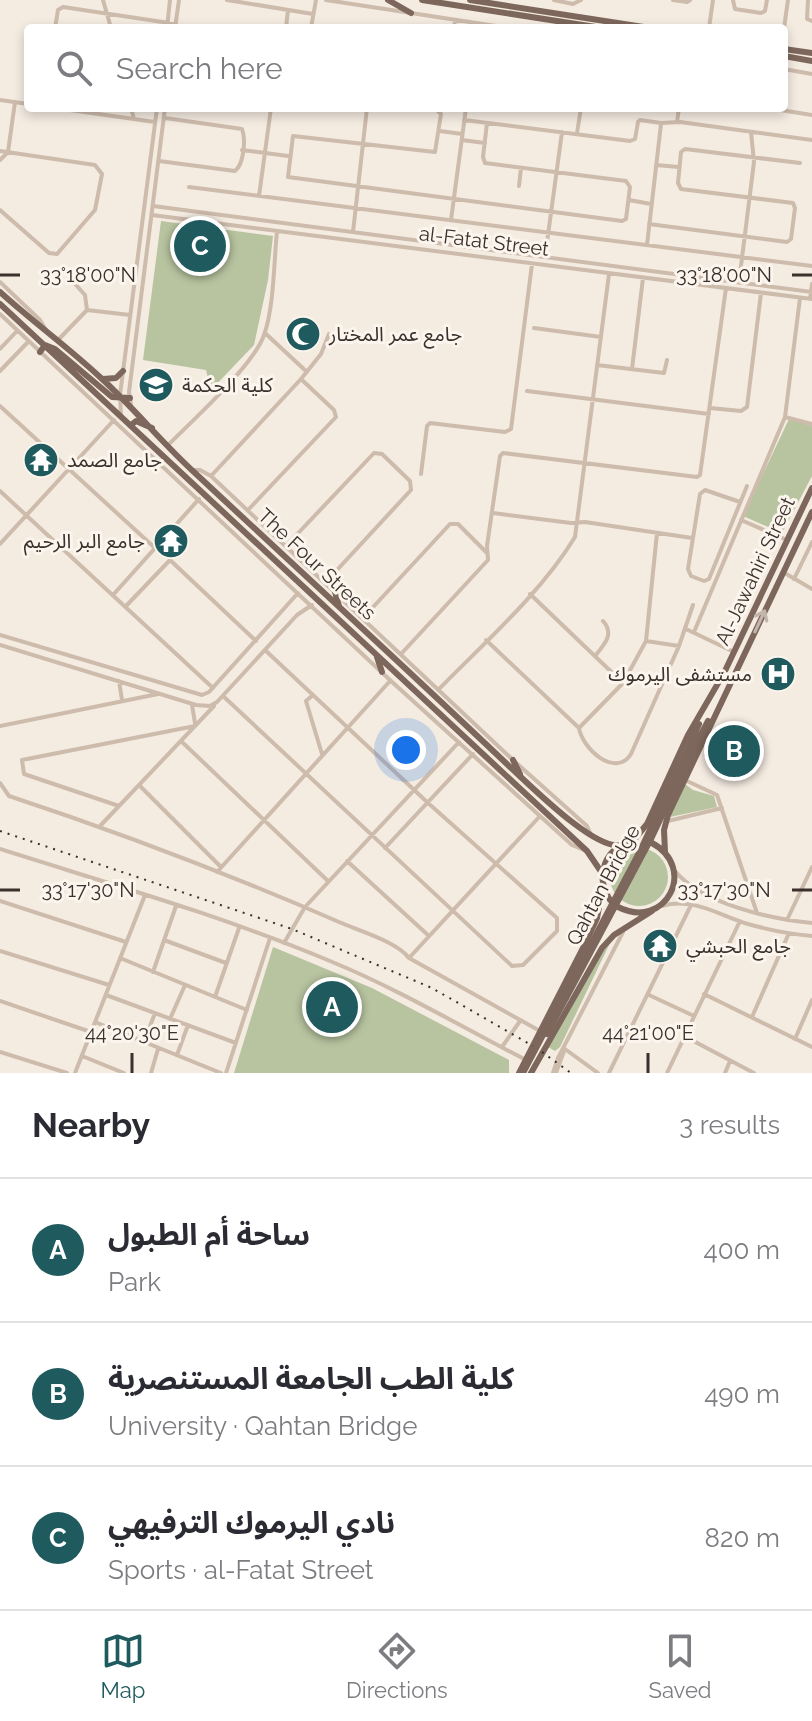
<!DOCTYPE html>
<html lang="en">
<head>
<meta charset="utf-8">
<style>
	body { margin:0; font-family:Raleway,"Noto Sans Arabic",sans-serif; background:#f2f2f3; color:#2b2b33 }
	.you { position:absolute; left:406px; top:750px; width:28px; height:28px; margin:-20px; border:6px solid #fff; border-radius:50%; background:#1a73e8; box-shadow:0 0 0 12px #1a73e833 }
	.badge { display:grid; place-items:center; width:52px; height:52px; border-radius:50%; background:#1f5a5e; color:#fff; font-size:26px; font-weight:700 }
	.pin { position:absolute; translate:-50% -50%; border:4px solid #fff; box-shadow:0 2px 8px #0006 }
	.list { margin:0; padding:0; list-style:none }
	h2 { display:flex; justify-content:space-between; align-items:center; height:104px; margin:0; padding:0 32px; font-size:34px }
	h2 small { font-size:26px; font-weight:400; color:#7c7c81 }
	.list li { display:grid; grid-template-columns:52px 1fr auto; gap:24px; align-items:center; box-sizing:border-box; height:144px; padding:0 32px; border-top:2px solid #e1e1e2 }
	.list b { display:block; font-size:30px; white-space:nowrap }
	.list p { margin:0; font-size:26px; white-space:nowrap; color:#7c7c81 }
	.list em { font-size:26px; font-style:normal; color:#7c7c81 }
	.icon { flex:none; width:44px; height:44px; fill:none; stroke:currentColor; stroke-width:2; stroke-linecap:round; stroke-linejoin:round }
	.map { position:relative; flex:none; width:812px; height:1073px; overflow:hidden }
	.search { position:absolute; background:#fff; box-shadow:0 4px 12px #0003; left:24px; right:24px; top:24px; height:88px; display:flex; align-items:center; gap:20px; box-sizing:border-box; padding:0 28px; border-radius:8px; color:#7c7c81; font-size:30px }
	.sheet { height:536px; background:#fff }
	nav { display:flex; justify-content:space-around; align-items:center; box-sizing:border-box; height:112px; border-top:2px solid #e1e1e2; background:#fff; font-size:22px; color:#7c7c81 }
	nav a { display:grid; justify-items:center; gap:4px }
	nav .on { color:#1f5a5e }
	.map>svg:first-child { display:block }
</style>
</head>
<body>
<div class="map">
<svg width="812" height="1073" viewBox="0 0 812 1073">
	<rect width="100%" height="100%" fill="#f4ebe1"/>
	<path fill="#b8c4a0" d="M161 221 273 236 268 280 254 345 211 390 206 370 143 360Z
		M789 419 812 426V476L782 533 743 516Z
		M685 784 693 790 714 796 717 807 670 817Z
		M610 877a29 29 0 1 1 58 0a29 29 0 1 1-58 0Z
		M610 943 560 1047 555 1051 548 1047 600 955Z
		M273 947 372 988 509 1060V1073H234Z"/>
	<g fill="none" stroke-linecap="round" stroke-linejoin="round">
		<path stroke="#cdbbac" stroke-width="4" d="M103 0 111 28
			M227 0 313 14
			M326 0 509 28
			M554 0 573 4 581 0
			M673 0 687 2 690 0
			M733 0 735 9 761 13 765 11 767 0
			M808 0 807 19 812 21
			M55 28 58 10 63 7 176 24
			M167 28 170 0
			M175 28 179 0
			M286 28 288 10
			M311 28 316 0
			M454 28 455 20
			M709 28 713 0
			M784 28 788 0
			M784 69 812 74
			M0 100 28 104
			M56 108 155 122
			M131 108 134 119
			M425 108 436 109 441 114 435 152 293 136 288 177 622 221 626 219 630 187 626 181 485 163 483 157 487 123
			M768 108 812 115
			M464 120 630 141 635 139 638 122 640 120 661 123 680 122 812 140
			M677 122 679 108
			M440 131 462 134
			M577 133 581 108
			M462 140 485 143
			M242 150 288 156
			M0 151 95 165 102 174 95 210 57 254 49 253 0 210
			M0 160 8 152 15 102
			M159 161 235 171C244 164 246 139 242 129L165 118
			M656 165 679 167
			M519 186 521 168
			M189 187 812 266
			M259 196 271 108
			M629 200 651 204
			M153 206 812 292
			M152 215 812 299
			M451 220 466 108
			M649 224 787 242 791 239 795 208 793 203 681 189 678 183 681 152 685 149 800 163
			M353 232 367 108
			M647 245 661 124
			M545 257 562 132
			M0 282 40 320 46 330
			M739 282 754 162 751 132
			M76 285 85 295 87 310
			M810 299 812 284
			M0 314 391 681 572 845 584 850
			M534 328 601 337
			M265 333 307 372
			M59 339 87 310 130 315
			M0 349 17 331
			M597 365 664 373 667 360
			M632 369 643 278
			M0 371 28 342
			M301 379 321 354 329 334
			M527 391 709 414
			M131 405 129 392 165 108
			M0 406 155 548
			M710 408 741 411 747 407 761 293
			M121 415 120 395 157 108
			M785 417 812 424
			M167 446C192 421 254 365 264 335 274 308 274 260 277 231
			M193 470H200L211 476 513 760 587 826 591 835
			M421 474 427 426 430 423 505 432 511 429 532 264
			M211 476 301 379 334 410 336 417 248 510
			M0 491 213 688
			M740 502 705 490 700 494 688 569 691 576 704 581 709 579 747 486
			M493 513 571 523 585 522 692 538
			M741 520 787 540
			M0 544 114 420
			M286 546 374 453 382 454 410 481 411 490 325 583
			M783 572 812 589
			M794 579 812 542
			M530 594 623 683
			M113 595 199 499
			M126 606 170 560 256 641
			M363 618 450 524H458L487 553
			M686 629 734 652
			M694 632 785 417 800 298
			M0 635 202 695 209 692 298 593
			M486 640 579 728C582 748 615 779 631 754L679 646 693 605
			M646 641 679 646
			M0 645 196 705 210 706 217 702 297 615 312 605
			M401 654 488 560 487 546 500 456 503 453 697 477 700 475 726 288
			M595 656C604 645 615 634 603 621
			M119 681 122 700
			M439 689C484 643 541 593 575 537L609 274
			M313 695 306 701 322 754
			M223 696 512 966 523 965 557 931V918L427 802 265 650
			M192 705 195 723
			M0 726 158 694
			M579 728 623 683 646 641 657 533
			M181 741 328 881
			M685 780 717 795 757 913
			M0 783 9 796C121 833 231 875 339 922 357 930 398 942 409 958L540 1031
			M139 785 221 867
			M119 806 24 774 22 760 195 726
			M668 821 722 808
			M100 826 214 706
			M385 848 473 754
			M0 849C110 884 223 916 330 961 398 989 460 1026 526 1060
			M347 861 429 936
			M675 871C702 904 771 919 812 923
			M217 872 390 681
			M0 901 126 942
			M662 906C694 897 718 915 748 924 769 930 790 934 812 936
			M787 920 812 867
			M164 940 226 963
			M284 943 305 907 459 742
			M0 951 109 985
			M120 958 247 1010
			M409 958 540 816
			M153 972 176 906
			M704 994 812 1047
			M106 995 236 1043
			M649 995 694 1016
			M215 997 239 928
			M0 1001 91 1032
			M752 1017 789 933
			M170 1019 185 985
			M95 1022 221 1073
			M684 1036 754 1073
			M795 1039 812 1000
			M144 1042 155 1013
			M502 1047 520 1021
			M565 1049 598 1073
			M0 1052 67 1073
			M177 1055 188 1025
			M82 1056 124 1073
			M75 1073 145 895
			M151 1073 158 1049
			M226 1073 270 938
			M553 1073 558 1058 623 932
			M556 1073 564 1051
			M609 1073 692 903
			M667 1073 740 921
			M725 1073 730 1061"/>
		<path stroke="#7d675c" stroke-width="6" d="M388 0 411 13
			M422 0 602 28
			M470 0 650 28
			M784 49 812 53
			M784 56 812 61
			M0 292C33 322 68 347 101 378 134 408 162 443 195 473 300 571 406 668 510 767 531 786 595 851 621 845
			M0 304 587 851 602 873
			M40 352 45 345 55 349 112 397 130 398
			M103 379 116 378 123 371
			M131 425 136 421 152 428
			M335 592 339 606
			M377 657 382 672
			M691 742 699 724
			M696 744 708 721
			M513 760 520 774
			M633 841 647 824 688 735 724 673 812 488
			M665 852 664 830 668 815 812 512
			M610 900C594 875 605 847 634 841
			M618 907C666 931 698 868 652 843
			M519 1073 586 942 597 918 603 886
			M531 1073 602 948 614 935 652 911"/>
		<path stroke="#3b302b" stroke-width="2" stroke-dasharray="2 6" stroke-linecap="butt" d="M0 831 292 929 432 988 533 1046
			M542 1052 571 1073"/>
		<path stroke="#7d675c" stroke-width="6" d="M547 1034 651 839 696 744
			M523 1073 640 851 691 742"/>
	</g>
	<defs><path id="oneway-shaft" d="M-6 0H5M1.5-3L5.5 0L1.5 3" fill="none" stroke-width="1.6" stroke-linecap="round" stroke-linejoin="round" transform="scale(2)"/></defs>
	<use stroke="#c2b5ac" href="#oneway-shaft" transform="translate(760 621) rotate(-65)"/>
	<path fill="none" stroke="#3b302b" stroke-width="3" d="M0 275H20M792 275H812M0 890H20M792 890H812M132 1053V1073M648 1053V1073"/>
	<defs>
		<symbol id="mosque-disc" viewBox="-11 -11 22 22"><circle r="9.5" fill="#1f5a5e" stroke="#fbf5ee"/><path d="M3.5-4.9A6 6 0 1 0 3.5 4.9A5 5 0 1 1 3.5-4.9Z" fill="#fff"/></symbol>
		<symbol id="university-disc" viewBox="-11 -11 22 22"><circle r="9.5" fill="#1f5a5e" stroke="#fbf5ee"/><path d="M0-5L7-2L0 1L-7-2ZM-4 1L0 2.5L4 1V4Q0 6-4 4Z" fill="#fff"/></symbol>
		<symbol id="temple-disc" viewBox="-11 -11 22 22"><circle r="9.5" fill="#1f5a5e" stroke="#fbf5ee"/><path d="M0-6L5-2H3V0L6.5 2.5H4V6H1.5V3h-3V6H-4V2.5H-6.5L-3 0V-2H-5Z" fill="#fff"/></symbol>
		<symbol id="hospital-disc" viewBox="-11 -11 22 22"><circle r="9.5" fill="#1f5a5e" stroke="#fbf5ee"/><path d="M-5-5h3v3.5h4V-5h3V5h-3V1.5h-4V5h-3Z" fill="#fff"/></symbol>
	</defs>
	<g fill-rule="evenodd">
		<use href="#mosque-disc" x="283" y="314" width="40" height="40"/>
		<use href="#university-disc" x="136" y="365" width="40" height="40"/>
		<use href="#temple-disc" x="21" y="440" width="40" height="40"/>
		<use href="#temple-disc" x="151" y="521" width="40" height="40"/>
		<use href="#hospital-disc" x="758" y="654" width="40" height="40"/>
		<use href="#temple-disc" x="640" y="926" width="40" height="40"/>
	</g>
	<g text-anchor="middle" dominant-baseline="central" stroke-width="6" stroke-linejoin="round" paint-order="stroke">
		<g font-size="20" fill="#3b302b" stroke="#fbf5ee">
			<text transform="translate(484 241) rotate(7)">al-Fatat Street</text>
			<text transform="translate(317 564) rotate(43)">The Four Streets</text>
			<text transform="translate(755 571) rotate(-65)">Al-Jawahiri Street</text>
			<text transform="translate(603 885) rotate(-62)">Qahtan Bridge</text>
		</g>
		<g font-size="20" fill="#3b302b" stroke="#fbf5ee" text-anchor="start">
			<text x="329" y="334">جامع عمر المختار</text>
			<text x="182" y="385">كلية الحكمة</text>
			<text x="67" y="460">جامع الصمد</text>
			<text x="145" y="541" text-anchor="end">جامع البر الرحيم</text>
			<text x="752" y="674" text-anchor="end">مستشفى اليرموك</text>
			<text x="686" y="946">جامع الحبشي</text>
		</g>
	</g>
	<g font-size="20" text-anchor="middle" fill="#3b302b" stroke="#fbf5ee" stroke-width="6" stroke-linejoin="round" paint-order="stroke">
		<text x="88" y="282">33°18'00"N</text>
		<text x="724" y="282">33°18'00"N</text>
		<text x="88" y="897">33°17'30"N</text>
		<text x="724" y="897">33°17'30"N</text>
		<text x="132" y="1040">44°20'30"E</text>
		<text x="648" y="1040">44°21'00"E</text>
	</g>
</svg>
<div class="you"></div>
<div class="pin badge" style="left:332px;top:1007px">A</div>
<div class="pin badge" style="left:734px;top:751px">B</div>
<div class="pin badge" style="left:200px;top:246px">C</div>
<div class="search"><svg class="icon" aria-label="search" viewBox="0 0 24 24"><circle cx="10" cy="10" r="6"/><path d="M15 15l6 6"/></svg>Search here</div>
</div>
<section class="sheet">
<h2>Nearby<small>3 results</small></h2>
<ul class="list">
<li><span class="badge">A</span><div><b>ساحة أم الطبول</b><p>Park</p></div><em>400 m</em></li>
<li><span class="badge">B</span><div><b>كلية الطب الجامعة المستنصرية</b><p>University · Qahtan Bridge</p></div><em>490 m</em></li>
<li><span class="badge">C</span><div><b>نادي اليرموك الترفيهي</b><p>Sports · al-Fatat Street</p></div><em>820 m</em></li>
</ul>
</section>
<nav>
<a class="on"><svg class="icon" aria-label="map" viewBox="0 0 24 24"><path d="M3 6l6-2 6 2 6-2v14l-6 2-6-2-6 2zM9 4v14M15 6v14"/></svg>Map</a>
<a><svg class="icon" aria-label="directions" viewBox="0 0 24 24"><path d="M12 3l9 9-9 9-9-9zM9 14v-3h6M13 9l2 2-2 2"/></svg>Directions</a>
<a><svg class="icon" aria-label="saved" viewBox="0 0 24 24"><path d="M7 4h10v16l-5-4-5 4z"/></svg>Saved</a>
</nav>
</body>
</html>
